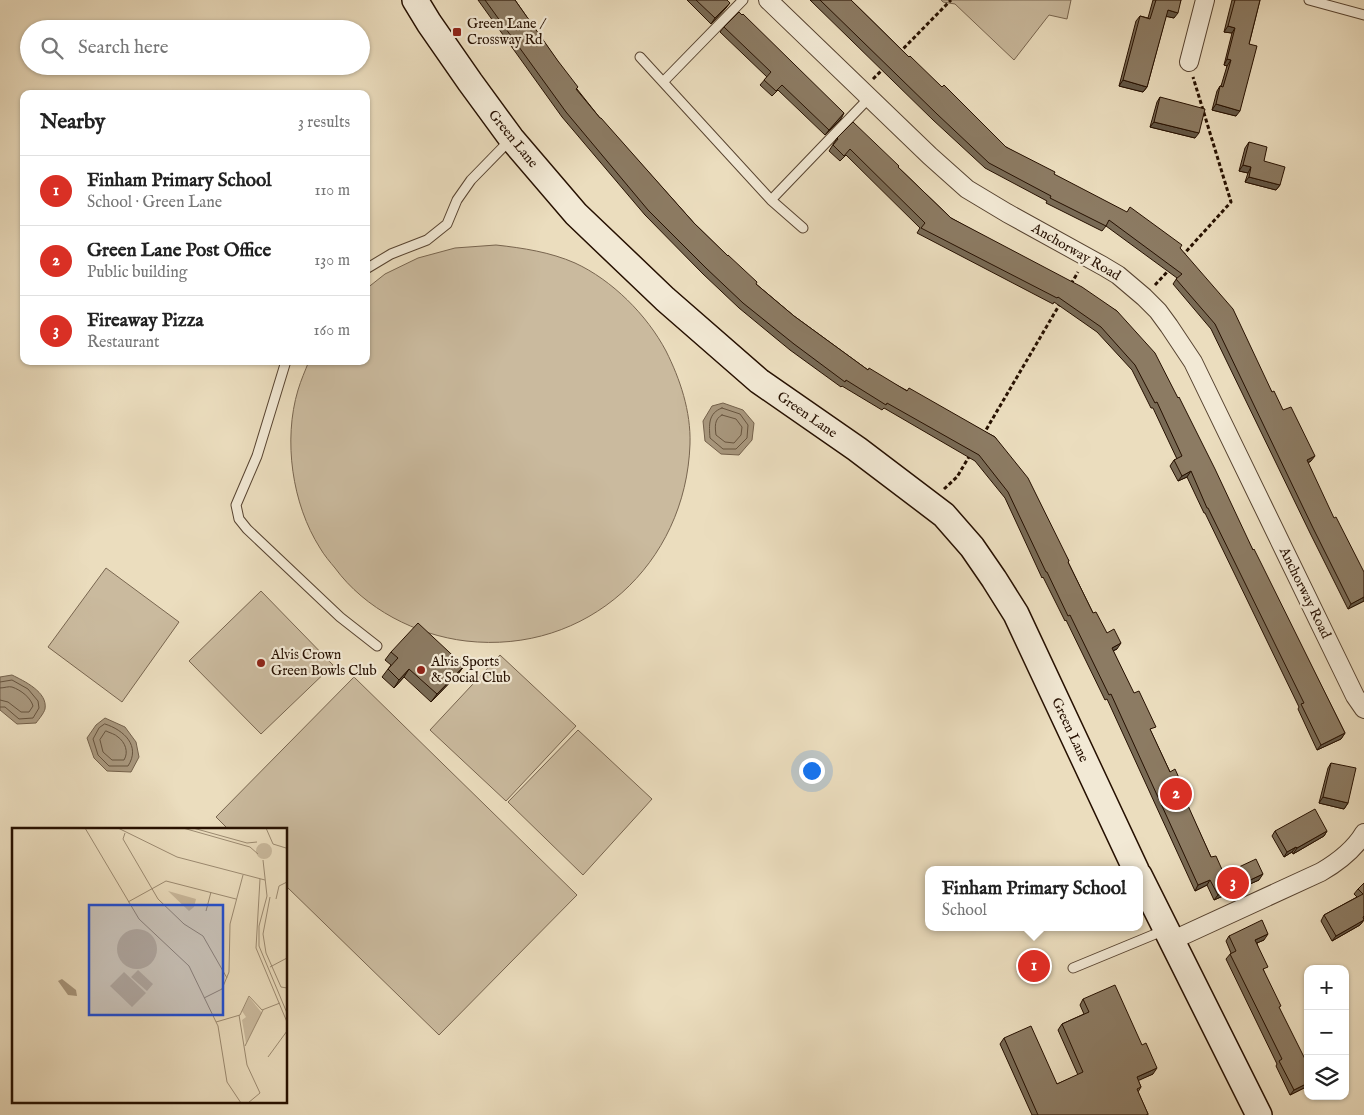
<!DOCTYPE html>
<html lang="en">
<head>
<meta charset="utf-8">
<style>
	body { margin:0; font-family:"IM FELL English",serif; background:#f6f6f6; color:#222 }
	.controls { position:absolute; right:15px; bottom:15px; display:grid; overflow:hidden; border-radius:10px; box-shadow:0 1px 4px #0004 }
	.controls button { width:45px; height:45px; display:grid; place-items:center; padding:0; border:0; border-bottom:1px solid #e0e0e0; background:#fff; color:#222; font:25px sans-serif }
	.you { position:absolute; left:811px; top:770px; width:18px; height:18px; margin:-12px; border:4px solid #fff; border-radius:50%; background:#1a73e8; box-shadow:0 0 0 8px #1a73e833 }
	.badge { display:grid; place-items:center; width:32px; height:32px; border-radius:50%; background:#d93025; color:#fff; font-size:16px; font-weight:700 }
	.pin { position:absolute; translate:-50% -50%; border:2px solid #fff; box-shadow:0 1px 5px #0006 }
	.popup { position:absolute; left:925px; top:866px; width:218px; height:65px; box-sizing:border-box; display:grid; place-content:center; border-radius:10px; background:#fff; filter:drop-shadow(0 1px 4px #0005); font-size:16px; white-space:nowrap; color:#767676 }
	.popup b { font-size:19px; color:#222 }
	.popup::after { content:''; position:absolute; left:50%; top:100%; margin-left:-10px; border:10px solid transparent; border-top-color:#fff }
	.list { margin:0; padding:0; list-style:none }
	h2 { display:flex; justify-content:space-between; align-items:center; height:65px; margin:0; padding:0 20px; font-size:21px }
	h2 small { font-size:16px; font-weight:400; color:#767676 }
	.list li { display:grid; grid-template-columns:32px 1fr auto; gap:15px; align-items:center; box-sizing:border-box; height:70px; padding:0 20px; border-top:1px solid #e0e0e0 }
	.list b { display:block; font-size:19px; white-space:nowrap }
	.list p { margin:0; font-size:16px; white-space:nowrap; color:#767676 }
	.list em { font-size:16px; font-style:normal; color:#767676 }
	.icon { flex:none; width:28px; height:28px; fill:none; stroke:currentColor; stroke-width:2; stroke-linecap:round; stroke-linejoin:round }
	.map { position:relative; flex:none; width:1364px; height:1115px; overflow:hidden }
	.search { position:absolute; background:#fff; box-shadow:0 1px 4px #0004; left:20px; top:20px; width:350px; height:55px; display:flex; align-items:center; gap:12px; box-sizing:border-box; padding:0 18px; border-radius:28px; color:#767676; font-size:19px }
	.panel { position:absolute; background:#fff; box-shadow:0 1px 4px #0004; left:20px; top:90px; width:350px; height:275px; border-radius:10px }
	.map>svg:first-child { display:block }
</style>
</head>
<body>
<div class="map">
<svg width="1364" height="1115" viewBox="0 0 1364 1115">
	<rect width="100%" height="100%" fill="#ebddbe"/>
	<filter id="stains"><feTurbulence type="fractalNoise" baseFrequency=".004" numOctaves="4"/><feColorMatrix values="0 0 0 0 .2 0 0 0 0 .09 0 0 0 0 .02 0 0 0 .5 -.17"/></filter>
	<radialGradient id="worn" r=".72"><stop offset=".6" stop-color="#630" stop-opacity="0"/><stop offset="1" stop-color="#630" stop-opacity=".3"/></radialGradient>
	<path fill="#caba9e" stroke="#78654f" d="M941 0H1071L1067 19 1049 15 1014 60 955 4 943 2Z
		M496 245C523 248 550 252 575 263 612 280 647 315 666 351 680 379 691 411 690 444 686 564 587 655 466 641 416 635 365 609 335 568 330 562 324 555 320 548 292 504 283 440 298 390 301 380 305 371 309 361H366V289L385 274 418 258 455 248Z
		M106 568 179 622 122 702 48 647Z
		M261 591 333 665 261 734 189 661Z
		M500 655 576 726 506 801 430 730Z
		M354 677 577 895 439 1035 286 886V829H228L216 817Z
		M578 730 652 799 583 875 508 802Z"/>
	<path fill="#a8977d" stroke="#74614b" d="M723 403 743 410 754 423 752 440 739 455 721 454 705 441 703 421 712 406Z
		M12 675C24 681 48 692 45 709 44 713 39 719 36 723L17 724 0 710V677Z
		M105 718 125 727 136 742 139 757 131 772 107 771 94 758 87 738 96 725Z"/>
	<g fill="none" stroke-linecap="round" stroke-linejoin="round">
		<path stroke="#67543e" stroke-width="1" d="M722 408 740 414 748 425 747 438 736 449H723L710 438C709 425 708 413 722 408Z
			M722 415 736 419 742 427 741 435 734 443 725 442 716 435C715 427 714 419 722 415Z
			M0 682 12 680 28 689 38 701 39 708 33 718 19 719 5 707H0
			M0 688C4 688 9 686 12 687 21 690 31 698 33 706L29 712H21L8 702 0 700
			M105 724C124 730 141 746 128 766H109L98 755 93 739 99 728Z
			M106 731C110 733 115 734 118 737 125 742 129 752 124 760H112L103 752 100 740Z"/>
		<defs>
			<path id="lane" d="M1309 0 1364 15
				M640 57 771 200 803 228
				M663 82 743 0
				M771 200 869 98
				M366 269 391 254 427 240 447 224 457 200 471 180 510 140
				M286 361 257 456 236 505 239 519 247 529 340 617 377 646
				M1073 968 1165 930"/>
			<path id="street" d="M768 0 930 156 967 189 1007 213 1103 266 1118 275 1144 297 1158 311 1169 326 1193 362 1355 696 1364 709
				M1189 62 1205 0
				M1171 941 1321 872C1338 862 1354 850 1364 833"/>
			<path id="secondary" d="M415 0 429 23 470 82 511 138 576 214 665 299 759 381 857 449 944 515 972 547 994 579 1016 614 1136 870
				M1139 875 1259 1115"/>
		</defs>
		<use href="#lane" stroke="#574330" stroke-width="11"/>
		<use href="#street" stroke="#574330" stroke-width="20"/>
		<use href="#secondary" stroke="#261000" stroke-width="28"/>
		<path stroke="#261000" stroke-width="3" stroke-dasharray="4 2.5" stroke-linecap="butt" d="M899 53 951 0
			M873 79 884 68
			M1182 256 1231 202 1193 77
			M1071 284 1078 272
			M1155 285 1169 270
			M983 435 1061 302
			M944 489 957 477 970 455"/>
		<use href="#lane" stroke="#f2e9d5" stroke-width="9"/>
		<use href="#street" stroke="#f2e9d5" stroke-width="18"/>
		<use href="#secondary" stroke="#f2e9d5" stroke-width="25"/>
	</g>
	<path fill="#786a55" stroke="#261000" d="M478 0H515L577 89 600 118 694 223 756 284 794 316 868 370 995 437 1069 561 1068 562 1093 613 1117 649 1113 651 1170 772 1184 789 1181 792 1211 857 1224 874 1259 880 1214 900 1207 885 1195 891 1107 699 1105 700 1066 620 1065 621 1043 577 1042 578 1005 498 975 461 884 408 882 410 842 386 841 387 790 350 739 308 703 274 645 215 562 117Z
		M687 0H727L726 8 711 24Z
		M810 0H851L909 57 1006 147 1180 248 1272 392 1311 461 1308 463 1364 601 1348 609 1310 533 1211 329 1173 284 1177 278 1106 226 1102 231 1046 203 1047 201 985 168 933 120Z
		M1153 0H1181L1174 18 1166 16 1147 87 1143 92 1119 86 1136 21 1140 16 1148 18Z
		M1232 0H1260L1249 44 1236 116 1212 110 1217 91 1220 86H1221L1227 66 1224 65 1232 33 1224 32Z
		M724 27 841 119 825 135 778 90 772 96 760 85 767 77 720 32Z
		M1160 97 1195 138 1150 127 1157 102Z
		M837 138 898 167 951 218 1117 311 1253 550 1345 733 1341 739 1317 750 1298 709 1299 707 1205 513H1204L1187 477 1178 481 1170 466 1174 460 1177 459 1153 408H1151L1132 370 1097 332 1054 302 1053 304 917 233 920 228 846 155 840 161 829 151Z
		M1249 142 1280 185 1276 190 1245 182 1248 173 1239 171 1245 148Z
		M391 652 464 666 458 674 431 702 404 677 394 688 382 677 391 665 385 660Z
		M1331 763 1348 803 1344 809 1319 803 1328 768Z
		M1275 831H1327L1324 836 1293 854 1292 852 1284 857 1272 836Z
		M1364 883V918L1363 919 1364 920 1360 925 1332 941 1321 921 1324 915 1357 897 1354 894 1358 889Z
		M1229 936 1264 940 1257 943 1264 972 1279 1008 1308 1086 1290 1095 1276 1066 1277 1064 1226 959 1231 953 1226 941Z
		M1083 999 1153 1074 1138 1080 1141 1087 1138 1092 1148 1114V1115H1032L1000 1044 1004 1038 1057 1084 1078 1075 1058 1030 1062 1024 1084 1014 1080 1005Z"/>
	<path fill="#625645" stroke="#261000" d="M730 3 726 8 711 24 715 18Z
		M1168 10 1178 13 1174 18 1164 16Z
		M1228 26 1235 28 1232 33 1224 32Z
		M1227 59 1231 60 1227 66 1224 65Z
		M1123 80 1147 87 1143 92 1119 86Z
		M1216 104 1240 111 1236 116 1212 110Z
		M844 113 841 119 825 135 829 130Z
		M1154 122 1199 133 1195 138 1150 127Z
		M1243 165 1251 167 1248 173 1239 171Z
		M1249 177 1280 185 1276 190 1245 182Z
		M1315 456 1311 461 1303 465 1307 460Z
		M1191 471 1187 477 1178 481 1182 476Z
		M1364 597V601L1348 609 1351 604Z
		M1121 643 1117 649 1108 653 1112 648Z
		M464 666 458 674 431 702 437 694Z
		M409 669 404 677 394 688 399 680Z
		M1345 733 1341 739 1317 750 1321 745Z
		M1323 797 1348 803 1344 809 1319 803Z
		M1327 831 1324 836 1293 854 1297 848Z
		M1296 847 1292 852 1284 857 1287 852Z
		M1263 874 1259 880 1214 900 1218 895Z
		M1210 880 1207 885 1195 891 1198 885Z
		M1364 920 1360 925 1332 941 1336 936Z
		M1268 934 1264 940 1252 945 1255 940Z
		M1157 1068 1153 1074 1133 1083 1137 1077Z
		M1308 1083V1086L1290 1095 1294 1090Z"/>
	<path fill="#8c7b63" stroke="#261000" d="M485 0H515L558 61 578 87 576 89 600 118H601L694 223 728 256V255L757 282 756 284 794 316 868 370 869 368 907 391 909 388 995 437 1028 478 1069 561 1068 562 1093 613 1096 612 1107 633 1114 629 1121 643 1112 648 1134 693 1139 691 1156 727 1150 729 1170 772 1175 769 1184 789 1181 790 1211 857 1216 856 1224 874 1256 859 1263 874 1218 895 1210 880 1198 885 1111 694 1109 695 1070 615 1068 616 1047 572H1046L1008 492 979 455 887 403 886 405 846 380 845 382 794 344 743 303 706 268 648 210 566 112Z
		M696 0H727L730 3 715 18Z
		M820 0H851L909 57 910 56 942 87 944 85 1006 147 1055 172 1054 174 1127 212 1130 207 1182 245 1180 248 1233 309 1272 392 1274 391 1283 410 1291 407 1315 456 1307 460 1334 518 1336 517 1364 572V597L1351 604 1313 528 1215 324 1176 279 1182 274 1109 220 1106 226 1050 198 1051 196 989 163 937 114Z
		M1156 0H1181L1178 13 1168 10 1147 87 1123 80 1140 16 1150 19Z
		M1235 0H1260L1249 44 1257 46 1240 111 1216 104 1220 86 1223 87 1231 60 1227 59 1235 28 1228 26Z
		M739 12 742 15 743 14 844 113 829 130 782 85 776 91 764 80 771 72 724 27Z
		M1160 97 1205 109 1199 133 1154 122Z
		M853 122 899 166 898 167 951 218 1082 287 1117 311 1155 353 1178 398 1179 397 1215 469 1253 550 1254 549 1261 563 1345 733 1321 745 1301 704 1304 703 1208 508H1207L1191 471 1182 476 1174 460 1182 456 1157 402 1155 403 1135 365 1101 327 1058 297 1057 298 921 228 925 223 850 149 844 156 833 145 838 139 837 138Z
		M1249 142 1267 147 1264 161 1285 167 1280 185 1249 177 1251 167 1243 165Z
		M418 623 464 666 437 694 409 669 399 680 388 669 398 658 391 652Z
		M1331 763 1356 768 1348 803 1323 797Z
		M1315 809 1327 831 1297 848 1296 847 1287 852 1275 831Z
		M1364 883V916L1363 917 1364 920 1336 936 1324 915 1363 894 1358 889Z
		M1262 920 1268 934 1255 940 1268 967 1263 969 1281 1006 1279 1007 1308 1065V1083L1294 1090 1279 1061 1282 1059 1230 954 1236 951 1229 936Z
		M1115 985 1142 1045 1146 1043 1157 1068 1137 1077 1141 1087 1137 1089 1148 1114 1146 1115H1038L1004 1038 1031 1026 1057 1084 1083 1072 1062 1024 1089 1012 1083 999Z"/>
	<g fill="#8f2418" stroke="#f2e9d5" stroke-width="2">
		<rect x="452" y="27" width="10" height="10" rx="2.5"/>
		<circle cx="261" cy="663" r="5"/>
		<circle cx="421" cy="670" r="5"/>
	</g>
	<g text-anchor="middle" dominant-baseline="central" stroke-width="4.5" stroke-linejoin="round" paint-order="stroke">
		<g font-size="14" fill="#261000" stroke="#f2e9d5" text-anchor="start">
			<text x="467" y="24">Green Lane /<tspan x="467" dy="16">Crossway Rd</tspan></text>
			<text x="271" y="655">Alvis Crown<tspan x="271" dy="16">Green Bowls Club</tspan></text>
			<text x="431" y="662">Alvis Sports<tspan x="431" dy="16">&amp; Social Club</tspan></text>
		</g>
		<g font-size="14" fill="#261000" stroke="#f2e9d5">
			<text transform="translate(513 139) rotate(51)">Green Lane</text>
			<text transform="translate(1076 252) rotate(30)">Anchorway Road</text>
			<text transform="translate(807 415) rotate(35)">Green Lane</text>
			<text transform="translate(1305 593) rotate(64)">Anchorway Road</text>
			<text transform="translate(1070 730) rotate(65)">Green Lane</text>
		</g>
	</g>
	<g transform="translate(12 828)">
		<rect width="275" height="275" fill="#ebddbe"/>
		<path d="M244 23a8 8 0 1 1 16 0a8 8 0 1 1-16 0ZM156 63 184 71 182 79 177 83ZM105 121a20 20 0 1 1 40 0a20 20 0 1 1-40 0ZM126 142 141 156 135 163 119 149ZM112 144 134 165 120 179 98 158ZM237 169 250 185 234 215 230 192 234 189 230 183Z" fill="#caba9e"/>
		<path d="M50 151 64 162 65 168 56 167 46 153Z" fill="#a8977d"/>
		<path fill="none" stroke="#9c8b72" stroke-width="1" d="M73 0 127 91 177 138 206 198 215 254 229 275M106 0 165 29 253 52M171 0 238 19 246 26M181 0 235 15 245 14M254 0 261 16 274 20M113 5 111 11 146 71 172 96 191 108 215 150M251 32 255 68 247 98V118L275 185M248 51 244 120 275 194M258 69 251 106 254 125 269 159 275 160M264 71 267 58 275 54M116 74 154 53 224 71M194 83 199 64M258 139 275 130M192 170 210 161 217 144 218 96 231 47M227 187 235 237 248 265 236 275M204 194 228 187 237 168 250 182 268 175M233 218 251 182M256 229 275 203"/>
		<path fill="#1d4ed8" fill-opacity="0.15" stroke="#1d4ed8" stroke-width="2.5" d="M77 77H211V187H77Z"/>
		<rect width="275" height="275" fill="none" stroke="#261000" stroke-width="2.5"/>
	</g>
	<rect width="100%" height="100%" filter="url(#stains)"/>
	<rect width="100%" height="100%" fill="url(#worn)"/>
</svg>
<div class="controls">
<button>+</button>
<button>−</button>
<button><svg class="icon" aria-label="layers" viewBox="0 0 24 24"><path d="M12 4l9 5-9 5-9-5zM3 14l9 5 9-5"/></svg></button>
</div>
<div class="you"></div>
<div class="pin badge" style="left:1034px;top:966px">1</div>
<div class="popup"><b>Finham Primary School</b>School</div>
<div class="pin badge" style="left:1176px;top:794px">2</div>
<div class="pin badge" style="left:1233px;top:883px">3</div>
<div class="search"><svg class="icon" aria-label="search" viewBox="0 0 24 24"><circle cx="10" cy="10" r="6"/><path d="M15 15l6 6"/></svg>Search here</div>
<section class="panel">
<h2>Nearby<small>3 results</small></h2>
<ul class="list">
<li><span class="badge">1</span><div><b>Finham Primary School</b><p>School · Green Lane</p></div><em>110 m</em></li>
<li><span class="badge">2</span><div><b>Green Lane Post Office</b><p>Public building</p></div><em>130 m</em></li>
<li><span class="badge">3</span><div><b>Fireaway Pizza</b><p>Restaurant</p></div><em>160 m</em></li>
</ul>
</section>
</div>
</body>
</html>
